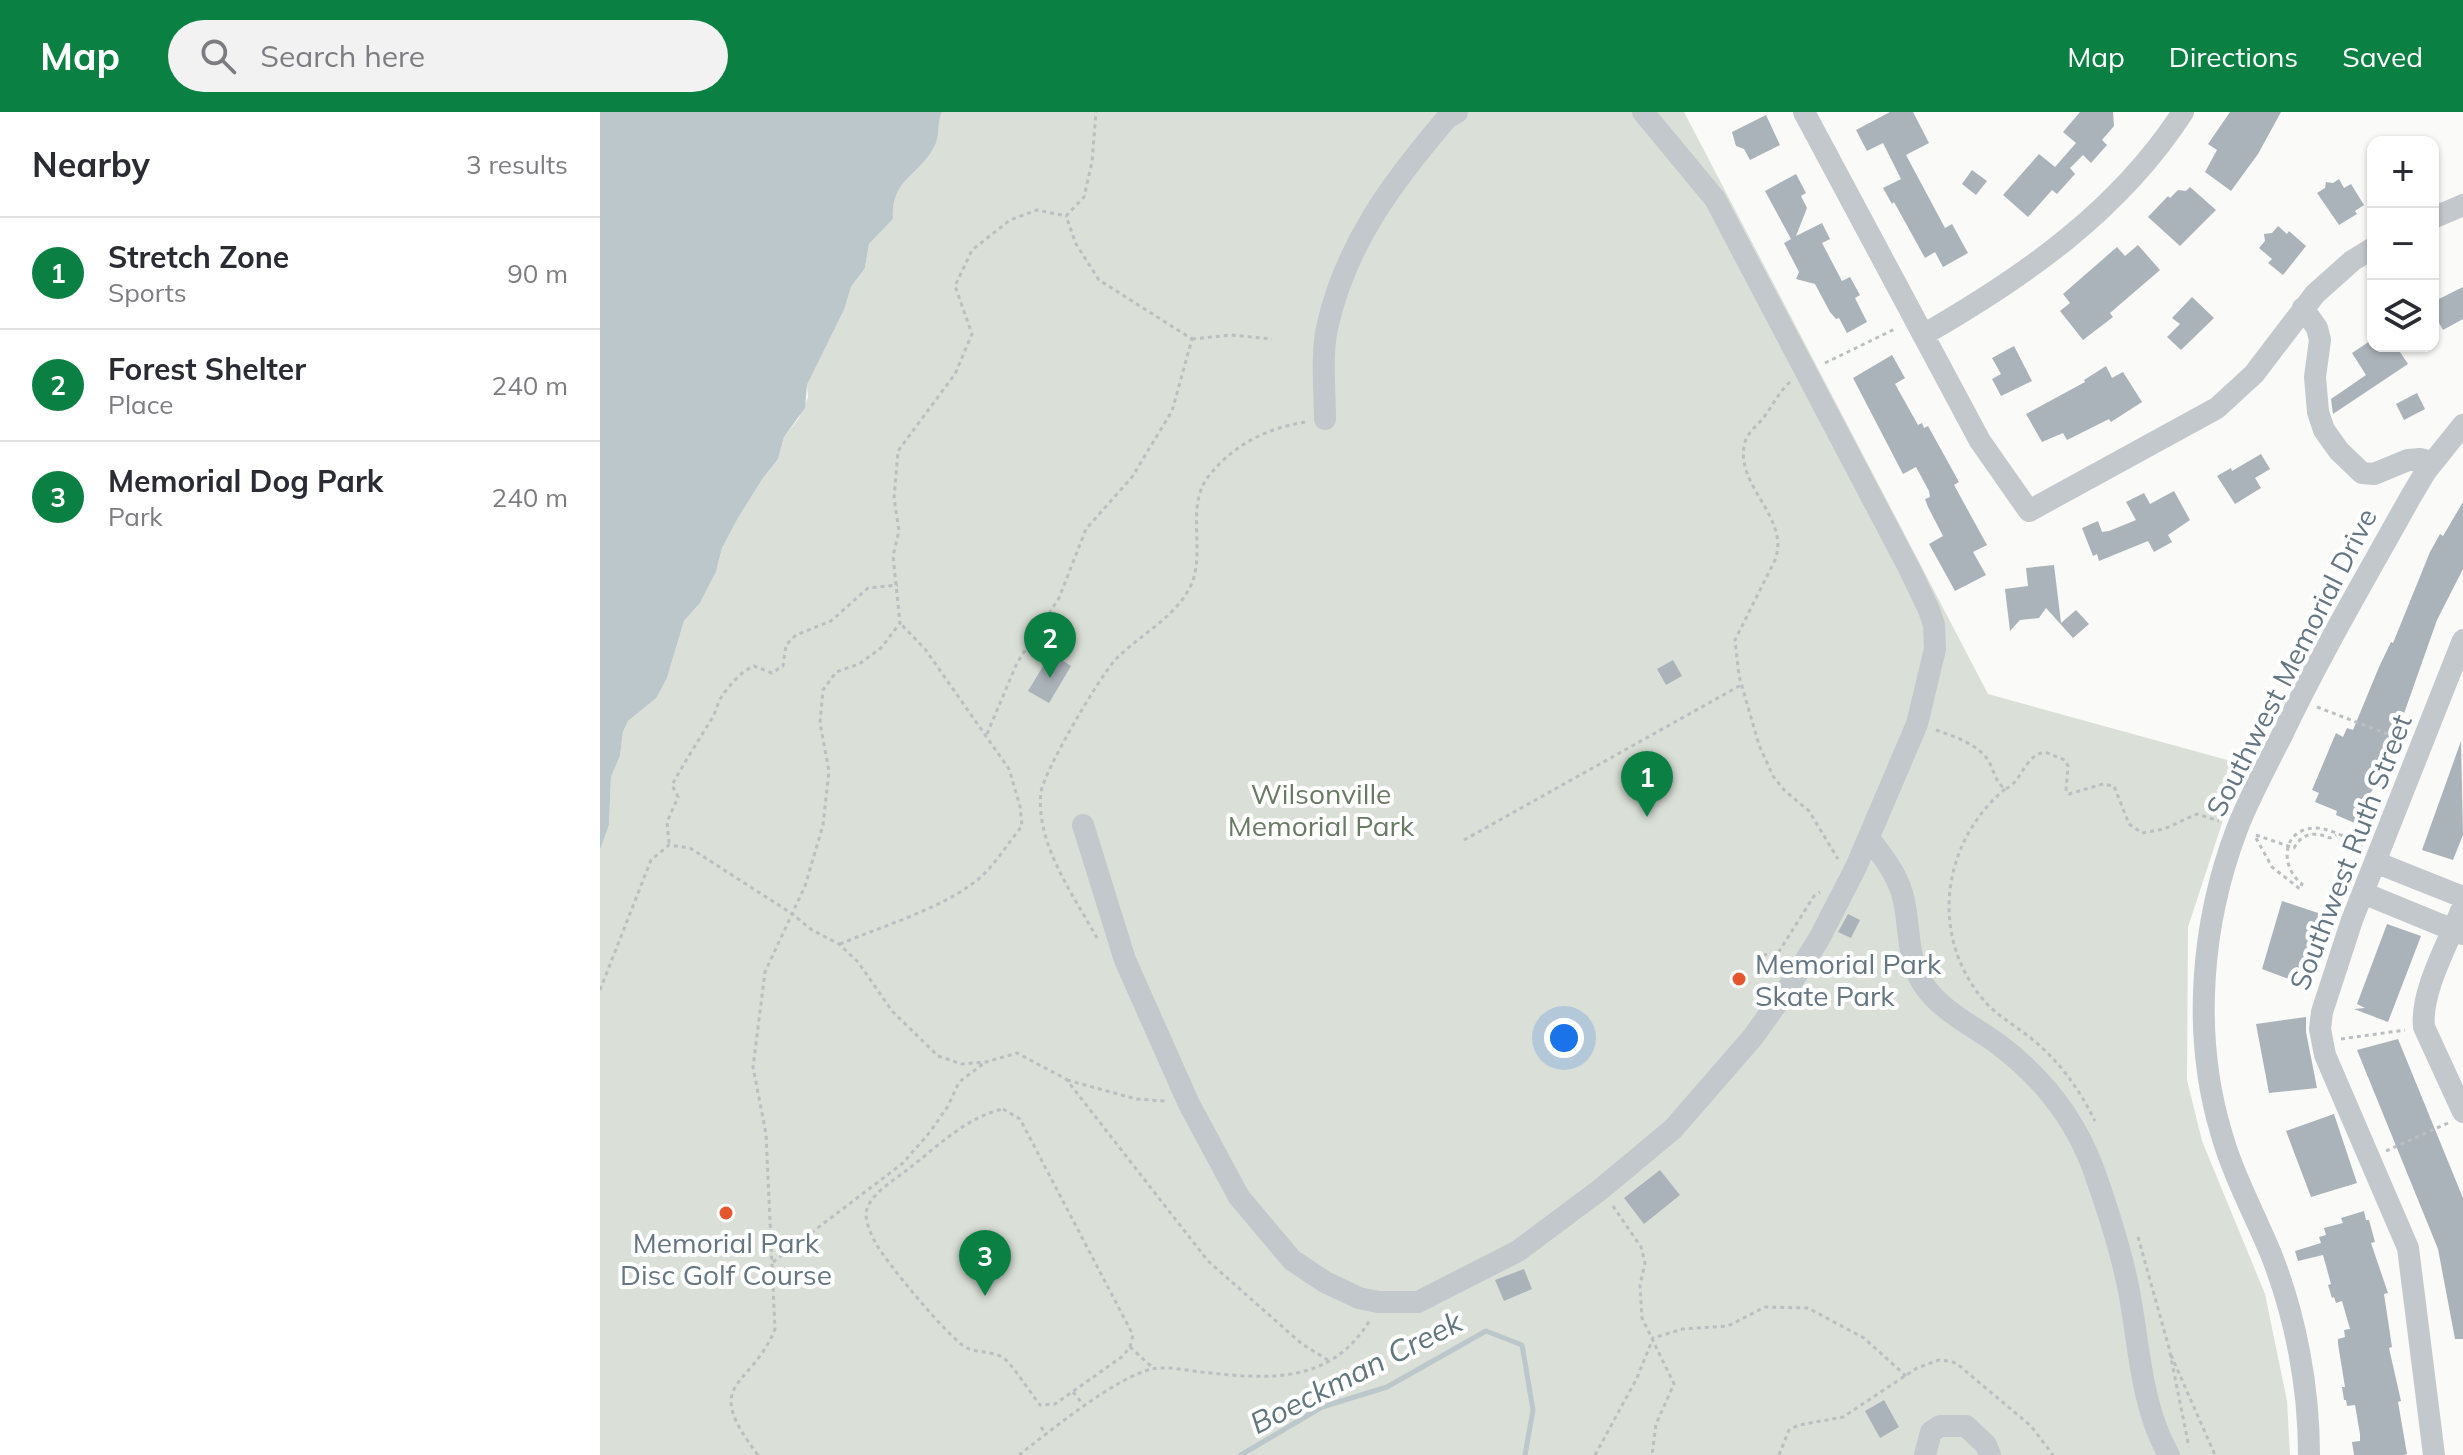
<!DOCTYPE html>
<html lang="en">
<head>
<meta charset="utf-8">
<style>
	body { margin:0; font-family:Mulish,sans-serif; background:#f2f2f3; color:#2b2b33 }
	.controls { position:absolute; right:24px; top:24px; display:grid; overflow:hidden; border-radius:16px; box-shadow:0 2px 6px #0004 }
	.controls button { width:72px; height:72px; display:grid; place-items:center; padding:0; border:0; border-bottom:2px solid #e1e1e2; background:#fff; color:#2b2b33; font:40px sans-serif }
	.you { position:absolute; left:964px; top:926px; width:28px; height:28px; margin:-20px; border:6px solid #fff; border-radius:50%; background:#1a73e8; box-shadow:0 0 0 12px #1a73e833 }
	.badge { display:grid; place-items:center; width:52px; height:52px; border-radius:50%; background:#0b8043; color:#fff; font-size:26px; font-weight:700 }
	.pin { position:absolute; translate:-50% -66px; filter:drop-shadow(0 2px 4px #0008) }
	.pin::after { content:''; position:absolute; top:42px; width:28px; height:24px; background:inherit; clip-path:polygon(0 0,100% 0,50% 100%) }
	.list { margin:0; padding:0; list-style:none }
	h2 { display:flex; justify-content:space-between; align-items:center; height:104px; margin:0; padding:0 32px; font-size:34px }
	h2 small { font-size:26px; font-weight:400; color:#7c7c81 }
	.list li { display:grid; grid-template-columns:52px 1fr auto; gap:24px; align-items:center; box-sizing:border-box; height:112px; padding:0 32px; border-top:2px solid #e1e1e2 }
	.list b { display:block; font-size:30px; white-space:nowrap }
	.list p { margin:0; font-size:26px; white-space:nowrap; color:#7c7c81 }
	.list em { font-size:26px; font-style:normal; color:#7c7c81 }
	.icon { flex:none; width:44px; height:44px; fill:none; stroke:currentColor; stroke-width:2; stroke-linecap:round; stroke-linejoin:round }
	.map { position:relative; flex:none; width:1863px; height:1343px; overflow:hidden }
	header { display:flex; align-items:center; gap:48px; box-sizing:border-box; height:112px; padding:0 40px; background:#0b8043; color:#fff }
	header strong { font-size:38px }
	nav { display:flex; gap:44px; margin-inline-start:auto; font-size:28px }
	.search { width:560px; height:72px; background:#f2f2f3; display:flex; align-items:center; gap:20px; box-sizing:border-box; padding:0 28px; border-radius:44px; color:#7c7c81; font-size:30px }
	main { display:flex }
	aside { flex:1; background:#fff }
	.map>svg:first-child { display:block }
</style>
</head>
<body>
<header>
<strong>Map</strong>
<div class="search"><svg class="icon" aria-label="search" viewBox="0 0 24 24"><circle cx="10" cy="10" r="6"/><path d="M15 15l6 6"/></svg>Search here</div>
<nav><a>Map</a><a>Directions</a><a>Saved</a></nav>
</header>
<main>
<aside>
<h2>Nearby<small>3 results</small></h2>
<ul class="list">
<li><span class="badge">1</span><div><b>Stretch Zone</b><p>Sports</p></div><em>90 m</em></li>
<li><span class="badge">2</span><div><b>Forest Shelter</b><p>Place</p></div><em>240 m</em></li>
<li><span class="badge">3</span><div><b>Memorial Dog Park</b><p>Park</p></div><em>240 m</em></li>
</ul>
</aside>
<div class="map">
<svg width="1863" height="1343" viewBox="0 0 1863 1343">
	<rect width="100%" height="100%" fill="#fafaf8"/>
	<path fill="#dadfd7" d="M342 0H1084L1388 582 1649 654 1627 696 1588 815 1587 968 1602 1029 1665 1182 1687 1289 1690 1343H0V738L9 713 11 665 20 644 23 620 28 609 55 586 67 566 84 509 100 491 116 460 122 436 138 406 163 366 178 347 184 325 199 306 208 285 207 273 244 198 251 175 265 156 269 132 293 107C290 65 323 62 336 31 340 21 337 10 342 0Z"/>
	<path fill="#bbc7cb" d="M0 0H342C337 10 340 21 336 31 323 62 290 66 293 107L269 132 265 156 251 175 244 198 207 273 205 296 184 325 178 347 163 366 138 406 122 436 116 460 100 491 84 509 67 566 56 586 28 609 23 620 20 644 11 665 9 713 0 738Z"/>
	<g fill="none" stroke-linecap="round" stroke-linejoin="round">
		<path stroke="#bbc7cb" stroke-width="5" d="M641 1343 722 1295 787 1275 886 1219 922 1233 933 1298 925 1343"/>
	</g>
	<path fill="#aab3b9" d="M1290 0H1313L1329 31 1306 43 1345 116 1352 112 1368 141 1343 155 1335 140 1325 146 1294 90 1292 92 1283 76 1301 67 1283 31 1267 39 1256 18Z
		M1480 0H1513L1514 14 1502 28 1507 33 1491 51 1483 43 1470 56 1475 62 1457 82 1452 78 1428 105 1403 83 1439 42 1455 55 1476 31 1463 20Z
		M1630 0H1681L1658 42 1631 79 1605 60 1617 38 1608 32Z
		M1166 3 1180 33 1150 48 1144 37 1136 34 1132 20Z
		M1372 58 1387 69 1376 83 1362 72Z
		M1196 62 1206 81 1201 84 1207 96 1196 124 1222 111 1230 127 1222 131 1242 169 1250 165 1260 183 1255 186 1267 210 1247 221 1239 206 1236 207 1230 200 1215 172 1196 167 1199 160 1184 131 1191 127 1165 79Z
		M1739 67 1744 76 1751 72 1764 93 1755 99 1757 102 1739 113 1717 81 1725 76 1726 70 1733 71Z
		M1590 75 1616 98 1580 134 1548 105 1568 84 1570 86 1578 78 1586 79Z
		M1678 114 1687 122 1689 119 1706 134 1683 163 1668 151 1672 147 1659 136 1665 129 1664 122 1672 121Z
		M1538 133 1560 158 1510 201 1513 205 1483 228 1460 199 1470 191 1463 182 1517 135 1525 144Z
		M1863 175V207L1843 218 1833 200V190Z
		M1592 185 1614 206 1581 238 1567 225 1580 212 1572 206Z
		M1773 227V234H1796L1808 252 1733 302 1731 287 1766 263 1752 241Z
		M1414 234 1432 269 1401 284 1392 267 1401 262 1392 246Z
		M1292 243 1305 266 1295 272 1318 313 1322 311 1324 316 1328 314 1359 370 1354 373 1387 433 1373 440 1386 463 1355 479 1329 432 1343 424 1328 395 1325 387 1330 385 1329 379 1316 355 1303 362 1253 266Z
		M1506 254 1512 266 1523 260 1542 290 1511 310 1509 307 1467 328 1463 321 1442 330 1426 302 1485 270 1484 268Z
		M1817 281 1825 297 1804 308 1796 292Z
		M1661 342 1670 357 1655 366 1661 376 1635 392 1617 364 1631 356 1632 359Z
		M1574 379 1590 408 1568 423 1572 430 1554 440 1548 429 1499 449 1497 442 1493 444 1482 416 1498 409 1502 420 1509 419 1536 408 1526 390 1544 381 1550 392Z
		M1863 390V457L1837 508 1795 627 1757 712 1736 703 1737 699 1715 690 1719 681 1712 678 1736 621 1743 625 1747 616 1753 618 1779 555 1791 530 1793 531 1830 440 1840 422 1843 424Z
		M1454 453 1461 511 1476 498 1489 512 1473 526 1446 496 1439 506 1420 508 1410 519 1405 477 1428 474 1426 456Z
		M451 541 471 554 449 591 428 579Z
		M1073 548 1082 564 1066 573 1057 557Z
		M1861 629 1863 723 1853 748 1822 738Z
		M1682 789 1730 805 1707 874 1662 857Z
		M1248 802 1260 808 1251 826 1238 820Z
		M1787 812 1821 824 1788 910 1754 897 1765 896 1757 892Z
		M1706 905V920L1717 976 1669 981 1656 912Z
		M1798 927 1863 1086V1227H1855L1838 1137 1757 938Z
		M1734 1002 1757 1071 1711 1085 1686 1019Z
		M1060 1058 1080 1083 1044 1112 1024 1086Z
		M1764 1099 1766 1108H1769L1775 1130 1771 1131 1788 1181 1784 1182 1792 1235 1789 1236 1801 1289 1798 1290 1807 1342 1804 1343H1754L1752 1330 1760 1329V1322L1755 1293 1747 1294 1746 1288H1744L1742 1275H1745L1738 1232V1227L1745 1225 1744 1218 1750 1217 1742 1189 1736 1191 1734 1185 1732 1186 1728 1173 1731 1172 1723 1143 1698 1149 1695 1139 1721 1131 1719 1125 1726 1123 1724 1116 1743 1111 1741 1106Z
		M924 1157 932 1177 904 1189 895 1168Z
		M1284 1288 1299 1315 1280 1326 1265 1299Z"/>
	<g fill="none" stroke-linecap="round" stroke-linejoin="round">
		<path stroke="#bbbfc2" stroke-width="3" stroke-dasharray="4 4" stroke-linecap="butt" d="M592 227 631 223 672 227
			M1225 251 1297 216
			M1190 270C1179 280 1173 293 1164 305 1158 313 1148 320 1145 330 1133 373 1191 405 1175 448L1135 528 1139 564 1159 633 1173 664 1184 678 1209 699 1238 747
			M1717 595 1798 626 1796 631 1801 633
			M1336 618C1355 625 1376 631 1388 648 1394 658 1395 670 1405 677 1423 670 1423 644 1445 640L1465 648 1468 654 1466 679 1469 682 1503 672 1514 674 1529 712 1542 721 1564 717 1597 702 1619 709
			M387 622 417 551 459 486 486 417 532 365 572 299 592 227 499 168 476 132 466 104
			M1405 677C1343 729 1329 820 1381 885 1395 903 1415 913 1432 927 1461 951 1479 977 1495 1009
			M1656 723 1694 736C1702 721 1715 719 1730 726L1736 723
			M1656 726 1672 755 1700 777 1702 772C1680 755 1681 718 1714 716 1729 715 1749 728 1763 733
			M864 728 1141 573
			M69 731 67 710 78 685 72 673C84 651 98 629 111 608 116 601 117 591 122 584 130 573 141 559 154 554L172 561 183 554 186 533 196 523 231 509 268 476 298 473
			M497 826C474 784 435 731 441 680 444 659 499 566 515 548 538 524 573 507 589 477 608 443 584 397 608 365 633 333 666 316 706 310
			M240 832C282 814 351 794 384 762 398 748 409 730 422 714L420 694 409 657 325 537 300 511
			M1163 843 1178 841 1214 784 1220 780
			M0 878 51 748 69 733 90 736 191 801 212 818 239 832 258 850 292 899 338 944 362 952 386 950 417 941 466 967 608 1149 702 1232 728 1248
			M1741 927 1805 918
			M467 968 536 987 565 989
			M403 997 420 1007 533 1223 530 1235 523 1244 455 1292 440 1293C429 1279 419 1262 407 1249 396 1238 380 1242 367 1236 350 1228 285 1149 275 1130 271 1122 266 1111 266 1102 267 1084 294 1068 307 1058 337 1035 366 1005 403 997Z
			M1786 1039 1848 1011
			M1013 1094 1041 1135 1045 1151 1040 1173 1042 1206 1074 1272 1056 1312 1052 1343
			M1538 1125 1569 1236 1589 1335
			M173 1150 303 1051 330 1020 348 994 359 970 383 952
			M530 1235 553 1256
			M1571 1243 1615 1343
			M473 1280 485 1295
			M441 1315 446 1322
			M158 1343C100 1267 150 1279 175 1217L166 1022 153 955 165 860 205 774 223 713 229 659 220 611 223 578 236 560 259 552 281 536 300 511 293 444 299 419 294 386 298 339 355 262 372 222 355 174 372 138 410 108 437 98 466 104 484 85 492 50 496 0
			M419 1343C450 1319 516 1265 552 1257 566 1254 586 1258 601 1260 666 1267 730 1274 770 1208
			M995 1343 1037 1266 1053 1226 1083 1217 1128 1214 1165 1195 1208 1196 1264 1226 1306 1264
			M1179 1343 1189 1318 1199 1313 1243 1305 1317 1256 1339 1248 1348 1249 1356 1251 1431 1314 1453 1343"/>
		<path stroke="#c3c8cc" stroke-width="22" d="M1204 0 1380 329 1429 399 1617 296 1654 262 1715 182 1752 149 1773 136
			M1833 106 1863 93
			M1703 196 1717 216 1720 228 1715 265 1718 300 1724 318 1739 339 1762 361 1774 362 1808 348 1820 347 1832 350
			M1323 223C1424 165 1519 99 1583 0
			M725 307C725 278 721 245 727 216 745 133 793 69 847 6L857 0
			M483 713 525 848 589 992 639 1085 692 1148 725 1170 759 1186 778 1190H818L918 1139 1001 1077 1073 1017 1153 925 1188 876 1219 827 1256 755 1317 612 1335 537 1334 513 1329 498 1310 458 1115 87 1043 0
			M1269 726C1284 746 1299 764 1304 789 1310 817 1307 847 1323 872 1342 900 1372 913 1398 932 1442 965 1474 1005 1493 1056 1507 1095 1521 1138 1529 1179 1539 1232 1541 1295 1569 1343
			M1775 750 1863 785
			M1763 781 1863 822
			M1863 794C1850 828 1820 879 1824 915L1863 1000
			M1325 1343 1331 1320 1340 1314H1366L1386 1333 1390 1343
			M1709 1343C1709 1276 1696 1205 1671 1142 1654 1101 1633 1063 1621 1020 1592 922 1601 812 1637 717 1649 686 1666 655 1681 625 1720 543 1766 465 1810 386L1826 359 1863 313
			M1834 1343 1808 1136 1725 943 1720 917 1722 900 1752 808 1863 528"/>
	</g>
	<g fill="#e4572e" stroke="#fff" stroke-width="3">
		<circle cx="1139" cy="867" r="8"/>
		<circle cx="126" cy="1101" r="8"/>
	</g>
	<g text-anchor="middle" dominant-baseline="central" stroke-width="8" stroke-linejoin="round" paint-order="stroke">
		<g font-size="28" fill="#657683" stroke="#fff">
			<text transform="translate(1691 550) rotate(-63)">Southwest Memorial Drive</text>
			<text transform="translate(1750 740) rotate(-69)">Southwest Ruth Street</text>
		</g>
		<g font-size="28" fill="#687a64" stroke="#fff">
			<text x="721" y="681">Wilsonville<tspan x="721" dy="32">Memorial Park</tspan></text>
		</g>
		<g font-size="28" fill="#657683" stroke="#fff" text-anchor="start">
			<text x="1155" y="851">Memorial Park<tspan x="1155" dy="32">Skate Park</tspan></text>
			<text x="126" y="1130" text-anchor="middle">Memorial Park<tspan x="126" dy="32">Disc Golf Course</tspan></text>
		</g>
		<g font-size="30" font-style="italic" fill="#60757c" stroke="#fff">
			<text transform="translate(756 1260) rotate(-27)">Boeckman Creek</text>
		</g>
	</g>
</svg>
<div class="controls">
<button>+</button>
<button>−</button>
<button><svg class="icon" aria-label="layers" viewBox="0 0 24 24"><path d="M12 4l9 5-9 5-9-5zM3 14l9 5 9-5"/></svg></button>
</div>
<div class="you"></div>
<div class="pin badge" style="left:1047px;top:705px">1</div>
<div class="pin badge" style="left:450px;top:566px">2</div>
<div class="pin badge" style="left:385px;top:1184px">3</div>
</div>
</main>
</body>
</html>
